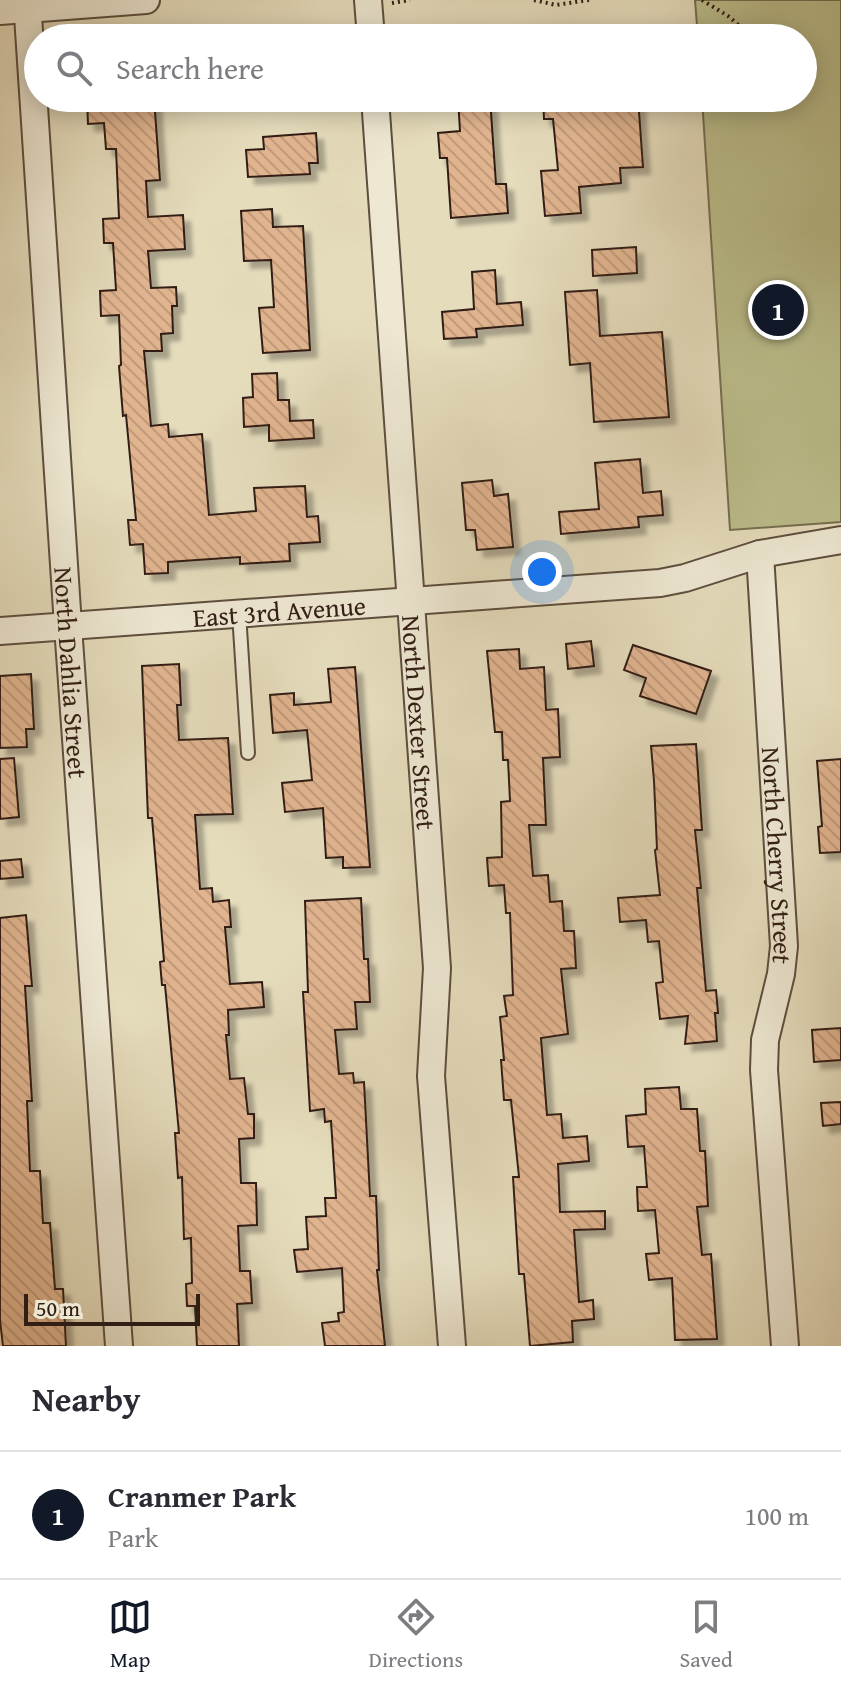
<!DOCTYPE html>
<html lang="en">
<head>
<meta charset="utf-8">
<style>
	body { margin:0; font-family:"Gentium Book Plus",serif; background:#f7f7f7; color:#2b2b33 }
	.scale { position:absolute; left:24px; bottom:20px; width:176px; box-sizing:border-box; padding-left:8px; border:4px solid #311e14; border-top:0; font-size:22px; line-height:28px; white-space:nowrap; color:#311e14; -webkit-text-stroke:6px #eee8d3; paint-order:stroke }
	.you { position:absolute; left:542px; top:572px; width:28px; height:28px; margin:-20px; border:6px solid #fff; border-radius:50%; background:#1a73e8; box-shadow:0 0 0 12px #1a73e833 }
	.badge { display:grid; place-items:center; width:52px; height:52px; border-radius:50%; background:#111827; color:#fff; font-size:26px; font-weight:700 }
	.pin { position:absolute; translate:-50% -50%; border:4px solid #fff; box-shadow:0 2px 8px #0006 }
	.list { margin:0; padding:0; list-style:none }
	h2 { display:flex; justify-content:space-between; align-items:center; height:104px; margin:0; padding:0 32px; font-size:34px }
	h2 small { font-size:26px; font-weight:400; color:#7c7c81 }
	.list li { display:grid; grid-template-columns:52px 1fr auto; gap:24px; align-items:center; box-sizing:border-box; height:128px; padding:0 32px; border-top:2px solid #e1e1e2 }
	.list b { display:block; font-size:30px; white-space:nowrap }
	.list p { margin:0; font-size:26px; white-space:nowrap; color:#7c7c81 }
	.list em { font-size:26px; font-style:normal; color:#7c7c81 }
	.icon { flex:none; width:44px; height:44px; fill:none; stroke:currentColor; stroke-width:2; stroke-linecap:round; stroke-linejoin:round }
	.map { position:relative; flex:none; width:841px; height:1346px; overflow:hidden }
	.search { position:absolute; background:#fff; box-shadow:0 4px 20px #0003; left:24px; right:24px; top:24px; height:88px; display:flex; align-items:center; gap:20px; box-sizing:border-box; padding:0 28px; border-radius:44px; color:#7c7c81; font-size:30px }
	.sheet { height:232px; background:#fff }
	nav { display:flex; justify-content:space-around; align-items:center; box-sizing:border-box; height:112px; border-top:2px solid #e1e1e2; background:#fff; font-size:22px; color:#7c7c81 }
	nav a { display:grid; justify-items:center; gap:4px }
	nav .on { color:#111827 }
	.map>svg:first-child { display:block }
</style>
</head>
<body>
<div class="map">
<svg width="841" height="1346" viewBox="0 0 841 1346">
	<defs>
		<pattern id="building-back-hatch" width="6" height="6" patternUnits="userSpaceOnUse" patternTransform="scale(2)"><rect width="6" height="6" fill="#e0b48f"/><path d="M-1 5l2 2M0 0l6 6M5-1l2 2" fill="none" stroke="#c19a7a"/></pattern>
		<filter id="shadow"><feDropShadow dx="7" dy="7" stdDeviation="2" flood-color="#0004"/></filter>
	</defs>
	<rect width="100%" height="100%" fill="#e5dcbc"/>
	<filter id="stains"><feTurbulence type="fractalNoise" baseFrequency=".0025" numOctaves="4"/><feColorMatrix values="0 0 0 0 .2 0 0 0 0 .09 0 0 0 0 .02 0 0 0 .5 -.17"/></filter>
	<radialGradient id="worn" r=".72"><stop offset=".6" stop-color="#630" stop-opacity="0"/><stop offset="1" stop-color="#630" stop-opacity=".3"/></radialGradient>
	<path fill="#bbbe8c" stroke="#766e50" stroke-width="2" d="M695 0H841V522L730 530 702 98H803V38H698Z"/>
	<path fill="url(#building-back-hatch)" stroke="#311e14" stroke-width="2" filter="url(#shadow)" d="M154 98 160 180 146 181 148 217 183 215 185 249 148 251 151 288 176 287 177 306H172L173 333 161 334 162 351H144L151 426 168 424 169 437 202 434 209 515 256 511 254 488 305 486 307 517 318 516 320 542 289 544 290 561 240 564V557L168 562V573L145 574 143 544 130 545 128 520H136L126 415 123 416 119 366 121 365 119 315 101 316 100 291 116 290 113 243H104L103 219 119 218 116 149H106L104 123 88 124 87 99Z
		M458 98H490L496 184H506L508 213 451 218 447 158H440L438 133 460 131Z
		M543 98H638L643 167 620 168 621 183 579 187 581 213 545 216 541 171 558 170 553 119H544Z
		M316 133 318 163H309L310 174 248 177 246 150 264 149 263 137Z
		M272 209 273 227 303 226 310 350 263 353 259 308 274 307 271 260 244 261 241 211Z
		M636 247 637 273 593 276 592 250Z
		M495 270 497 304 521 302 523 325 476 329 477 337 444 339 442 312 474 309 472 272Z
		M597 290 600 336 662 332 669 417 594 422 590 363 570 365 565 292Z
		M277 373 278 400H289L290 421 313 420 314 438 269 441V425L244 427 243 398 253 397 252 374Z
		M640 459 643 493 661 491 663 515 638 517 639 527 561 534 559 512 599 509 595 463Z
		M492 480 494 496 508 494 513 547 477 550 475 530H466L462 483Z
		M591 641 594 666 568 669 566 644Z
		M633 645 711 671 696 714 640 696 646 678 624 670Z
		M519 649 520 669 544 667 546 710 558 709 560 757 543 758 546 825H529L533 876 548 875 550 902 562 901 564 931H574L576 968 561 969 568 1034 541 1038 547 1115 561 1114 563 1138 587 1136 589 1161 558 1164 560 1212 605 1211V1229L574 1230 579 1302 593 1300 594 1319 572 1321 573 1342 530 1346 524 1274H519L513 1177H519L511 1100H504L501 1060H504L500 1017 507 1016 504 996 513 995 510 913H506L504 885 489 886 487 858 502 857 501 802 510 801 508 760H503L502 732H495L487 651Z
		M179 664 181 705H177L179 740 228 738 233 814 195 815 200 889 212 888 213 902 229 900 231 927H225L230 984 262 982 264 1007 228 1010 229 1035H226L230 1079 244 1078 248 1114H254V1138L239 1139 241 1183H256L257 1225 238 1226 240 1271H250L252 1303 237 1304 239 1346H197L195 1306H187L186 1284 192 1283 191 1238 184 1239 182 1177 178 1178 175 1133H179L165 985H162L160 962 164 961 152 818H148L142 666Z
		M355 667 370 867 343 868V857L326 858 323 808 285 812 282 783 312 780 307 730 273 733 270 695 294 693V705L331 702 328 669Z
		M31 674 34 729H26L27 747 0 748V676Z
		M696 744 702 830H695L701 888H697L706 991 716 990 718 1013H715L717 1041 685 1044 688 1016 660 1019 656 983 663 982 659 941 648 942 646 920 620 922 618 898 660 895 655 850 657 849 654 781 651 746Z
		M14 758 19 817 0 819V759Z
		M841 759V852L820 853 818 827 822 826 817 761Z
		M21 859 23 877 0 879V861Z
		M361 898 364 959H368L370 1002H355L357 1029 335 1030 339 1074 353 1073 354 1083 364 1082 370 1196H376L379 1270H377L385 1346H325L322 1323 339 1321 338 1313 344 1312 342 1268 297 1272 294 1250 308 1249 306 1217 326 1216 325 1198H336L331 1121 325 1122 324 1109 310 1111 303 992H308L305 901Z
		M26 915 32 986H25L32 1101H27L30 1171H40L43 1223H50L55 1289H63L66 1346H3L0 1320V918Z
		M841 1028V1060L814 1062 812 1030Z
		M679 1087 681 1109H697L700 1151H705L708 1206 697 1207 702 1255 711 1254 717 1339 675 1340 672 1278 649 1280 646 1254 659 1253 655 1210 638 1211 637 1187H647L644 1146 628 1147 626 1116 646 1114 645 1089Z
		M841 1102V1124L823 1126 821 1103Z"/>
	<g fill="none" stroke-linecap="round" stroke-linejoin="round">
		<defs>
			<path id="service" d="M239 613 248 753"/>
			<g id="minor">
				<path id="s1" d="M27 0 68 626 119 1346"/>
				<path d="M368 0 371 38"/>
				<path d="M0 11 146 0"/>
				<path id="s2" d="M375 98 437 968 431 1076 452 1346"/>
				<path id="s3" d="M760 554 784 946 781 974 765 1040 764 1070 785 1346"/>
				<path id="s4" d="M0 631 660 583 685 578 760 554 841 540"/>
			</g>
		</defs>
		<use href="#service" stroke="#5e4e3e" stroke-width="16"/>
		<use href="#minor" stroke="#5e4e3e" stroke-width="30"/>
		<path stroke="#311e14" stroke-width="4" stroke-dasharray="2 4" stroke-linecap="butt" d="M534 0 556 5 589 0
			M702 0 728 16 754 38
			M392 3 410 0"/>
		<use href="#service" stroke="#eee8d3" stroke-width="12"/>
		<use href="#minor" stroke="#eee8d3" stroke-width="26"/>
	</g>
	<g text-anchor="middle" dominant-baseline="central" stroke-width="6" stroke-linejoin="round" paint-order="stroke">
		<g font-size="26" fill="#311e14" stroke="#eee8d3">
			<text stroke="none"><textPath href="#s4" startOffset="280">East 3rd Avenue</textPath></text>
			<text stroke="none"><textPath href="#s1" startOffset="674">North Dahlia Street</textPath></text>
			<text stroke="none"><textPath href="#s2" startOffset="626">North Dexter Street</textPath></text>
			<text stroke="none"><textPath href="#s3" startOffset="302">North Cherry Street</textPath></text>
		</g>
	</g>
	<rect width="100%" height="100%" filter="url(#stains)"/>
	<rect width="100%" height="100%" fill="url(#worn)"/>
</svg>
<div class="scale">50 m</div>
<div class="you"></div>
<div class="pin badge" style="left:778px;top:310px">1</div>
<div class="search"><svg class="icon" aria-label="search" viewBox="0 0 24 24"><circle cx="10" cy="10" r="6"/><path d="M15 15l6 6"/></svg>Search here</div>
</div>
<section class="sheet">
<h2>Nearby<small></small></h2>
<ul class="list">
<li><span class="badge">1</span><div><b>Cranmer Park</b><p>Park</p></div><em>100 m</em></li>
</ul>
</section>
<nav>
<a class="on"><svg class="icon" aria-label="map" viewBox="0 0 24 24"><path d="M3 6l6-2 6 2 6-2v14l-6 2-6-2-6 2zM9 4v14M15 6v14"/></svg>Map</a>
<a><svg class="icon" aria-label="directions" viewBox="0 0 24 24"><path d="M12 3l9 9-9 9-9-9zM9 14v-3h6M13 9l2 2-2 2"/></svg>Directions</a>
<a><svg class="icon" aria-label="saved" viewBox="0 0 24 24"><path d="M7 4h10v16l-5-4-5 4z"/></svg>Saved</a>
</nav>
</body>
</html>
